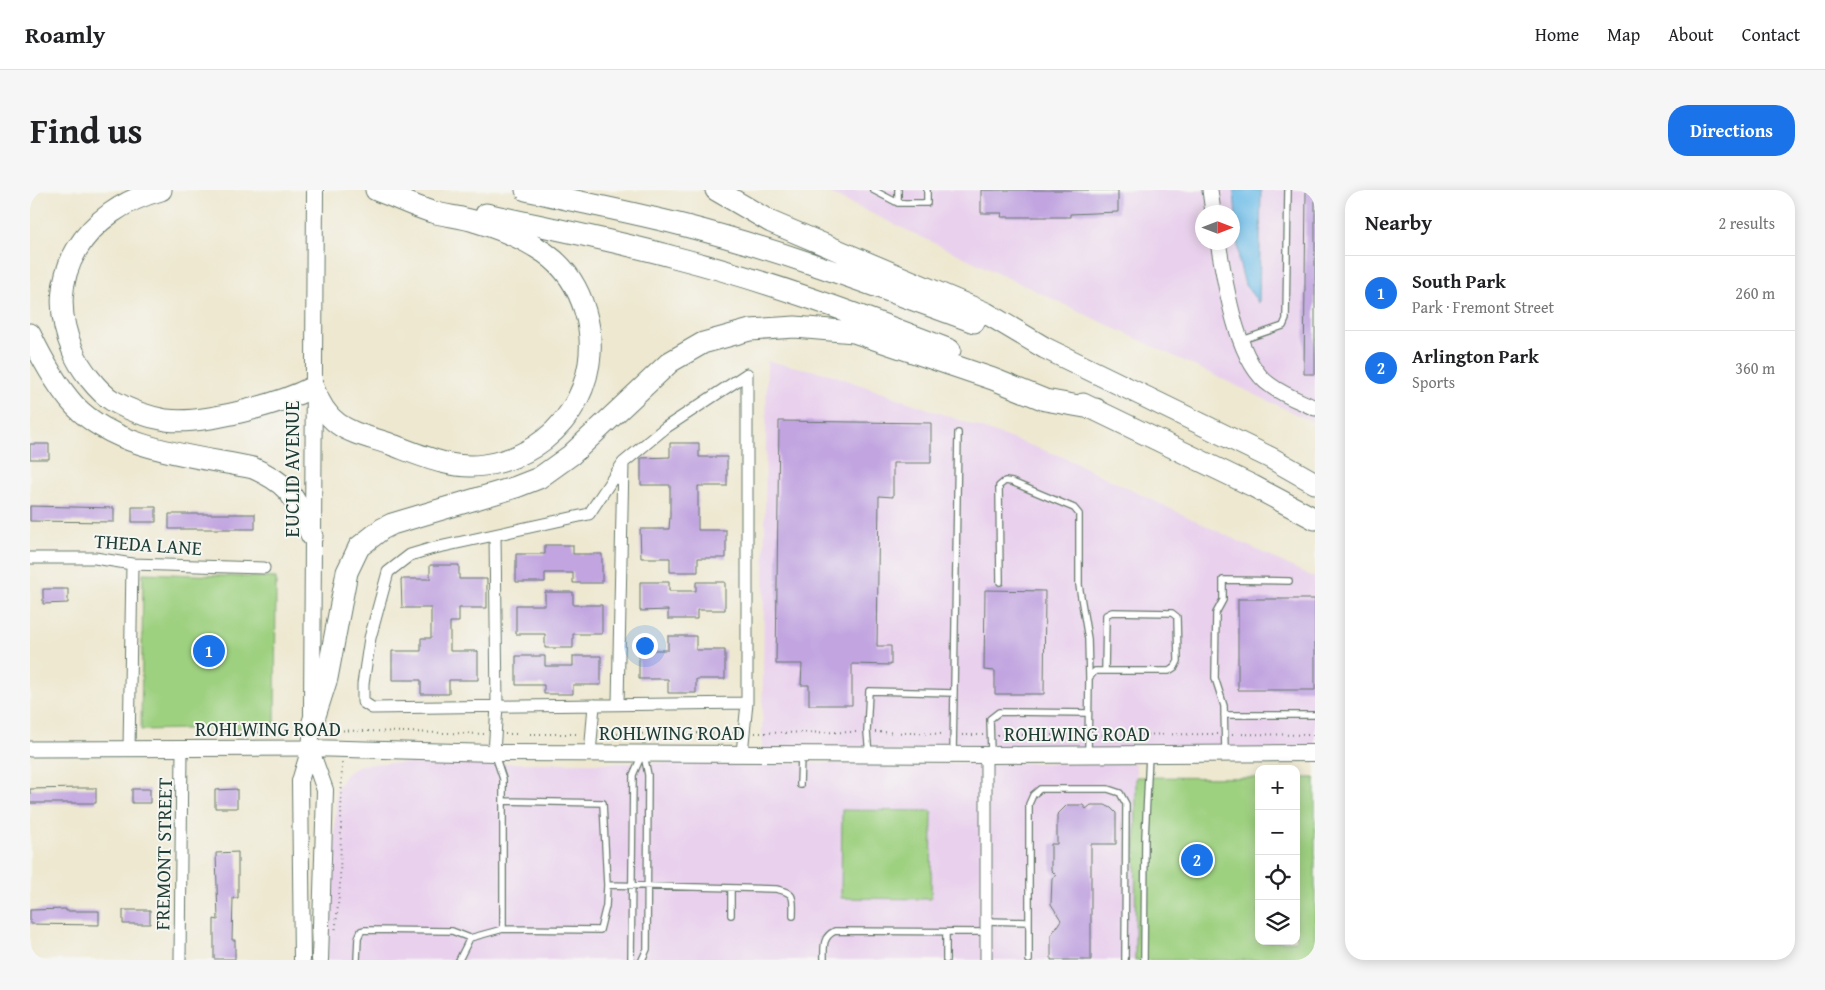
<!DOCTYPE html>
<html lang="en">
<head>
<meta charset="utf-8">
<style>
	body { margin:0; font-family:"Gentium Book Plus",serif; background:#f6f6f6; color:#202124 }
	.controls { position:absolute; right:15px; bottom:15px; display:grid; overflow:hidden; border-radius:10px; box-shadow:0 2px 12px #0003 }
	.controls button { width:45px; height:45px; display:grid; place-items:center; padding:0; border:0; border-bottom:1px solid #e0e0e0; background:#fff; color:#202124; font:25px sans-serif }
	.compass { position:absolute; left:1165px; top:15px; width:45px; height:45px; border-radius:50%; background:#fff; box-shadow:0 2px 12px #0003; rotate:90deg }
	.you { position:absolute; left:614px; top:455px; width:18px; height:18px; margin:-12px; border:4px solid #fff; border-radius:50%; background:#1a73e8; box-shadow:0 0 0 8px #1a73e833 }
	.badge { display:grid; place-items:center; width:32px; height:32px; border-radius:50%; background:#1a73e8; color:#fff; font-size:16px; font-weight:700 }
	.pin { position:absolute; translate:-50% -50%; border:2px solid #fff; box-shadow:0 1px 5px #0006 }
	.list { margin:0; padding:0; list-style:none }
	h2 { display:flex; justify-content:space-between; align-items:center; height:65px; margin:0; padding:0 20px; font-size:21px }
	h2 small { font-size:16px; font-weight:400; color:#757577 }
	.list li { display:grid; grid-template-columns:32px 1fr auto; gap:15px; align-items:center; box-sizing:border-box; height:75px; padding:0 20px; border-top:1px solid #e0e0e0 }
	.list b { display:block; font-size:19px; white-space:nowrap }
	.list p { margin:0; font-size:16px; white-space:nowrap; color:#757577 }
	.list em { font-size:16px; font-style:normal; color:#757577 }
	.icon { flex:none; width:28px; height:28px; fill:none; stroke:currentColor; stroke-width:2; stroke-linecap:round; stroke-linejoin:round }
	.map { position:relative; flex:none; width:1285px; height:770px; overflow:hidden; border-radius:20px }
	header { display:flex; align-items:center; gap:30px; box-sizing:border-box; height:70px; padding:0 25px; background:#fff; border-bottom:1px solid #e0e0e0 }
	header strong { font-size:24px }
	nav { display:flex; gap:28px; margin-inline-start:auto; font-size:18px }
	.intro { display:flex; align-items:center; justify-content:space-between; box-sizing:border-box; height:120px; padding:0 30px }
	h1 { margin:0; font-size:35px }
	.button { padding:12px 22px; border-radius:20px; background:#1a73e8; color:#fff; font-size:18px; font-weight:700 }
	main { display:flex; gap:30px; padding:0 30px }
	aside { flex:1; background:#fff; border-radius:20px; box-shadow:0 2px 12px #0003 }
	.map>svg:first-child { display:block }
</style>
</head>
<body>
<header>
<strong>Roamly</strong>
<nav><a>Home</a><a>Map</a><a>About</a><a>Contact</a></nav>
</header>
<div class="intro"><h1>Find us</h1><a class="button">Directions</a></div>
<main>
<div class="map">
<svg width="1285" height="770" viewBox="0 0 1285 770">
	<rect width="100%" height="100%" fill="#f6f6f2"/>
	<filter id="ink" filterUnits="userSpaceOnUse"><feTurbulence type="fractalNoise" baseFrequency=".02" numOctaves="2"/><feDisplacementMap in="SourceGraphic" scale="10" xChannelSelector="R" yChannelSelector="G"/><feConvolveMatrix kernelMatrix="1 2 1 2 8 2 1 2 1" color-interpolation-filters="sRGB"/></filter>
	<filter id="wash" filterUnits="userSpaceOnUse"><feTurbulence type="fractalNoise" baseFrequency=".0096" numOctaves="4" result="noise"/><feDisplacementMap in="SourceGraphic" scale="20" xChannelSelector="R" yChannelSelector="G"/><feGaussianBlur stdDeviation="1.12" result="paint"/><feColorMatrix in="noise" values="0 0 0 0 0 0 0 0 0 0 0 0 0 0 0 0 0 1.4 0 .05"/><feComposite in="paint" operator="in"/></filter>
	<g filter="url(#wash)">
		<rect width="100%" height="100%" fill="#eee8d0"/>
		<path fill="#e9d1ed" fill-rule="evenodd" d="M792 0H1285V233ZM1172 22H1202V52H1172Z
			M737 171 800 184 1033 267 1285 388V562L732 563Z
			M352 573H1106L1105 770H295L304 674 306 599 317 583 330 575Z"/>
		<path fill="#9dd07f" stroke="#5e865a" d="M113 383 246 388 245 534 242 537 111 540Z
			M1106 587 1229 588V751H1266V588H1285V770H1105Z
			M812 620 902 621 901 709 811 708Z"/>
		<path fill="#6dbce8" stroke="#467c8e" d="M1204 0H1231L1229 113 1215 95 1209 72Z"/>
		<g id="blocks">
			<path fill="#c1a4e0" d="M951 0H1088V22L1040 24V27H971L972 23H951Z
				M1276 0H1285V184H1274Z
				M749 231 901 233V273H863V307L849 306 847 456H861V475L822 474V515H779V495H771L772 474H746Z
				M640 253H669V267H697V296H668V340H696V368H668V382H640V368H611L610 339H639L640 326V295H611V268L640 267Z
				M0 254H19V269H0Z
				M0 316 84 318V332L0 331Z
				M102 317H126V332H102Z
				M139 324H225V339H139Z
				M515 355H543V364H572V393H543V383H515V392H486V364H515Z
				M400 375H429V389H457V418H429V432H420V461H448V490H419V504H391V490H362V461H391V448H401V418H372L371 389H400Z
				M610 392H639V401H666V392H695V420H667V429H638V420L610 421Z
				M13 399H38V413L13 414Z
				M955 400 1015 401 1014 504H965V481L954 480Z
				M515 402H543V415H572V444H543V458H515V444H486V415H515Z
				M1208 409H1285V500H1208Z
				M638 446H666V460H695V489H666V503H638V489H609V460H638Z
				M486 466H515V476H543V466H571V495H543V504H514V495H486Z
				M49 598H66V613H0V599Z
				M102 599H120V613H102Z
				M207 599V618H185V600Z
				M1037 615H1053L1056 619 1061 615H1075L1081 618 1086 623V654H1061V770H1021V745L1031 730 1021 714 1022 688 1026 685 1021 680V654H1027V625Z
				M208 662V708H203L202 750H205V769H184V729L188 730 186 663Z
				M36 719V721H69V735L0 734V720Z
				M93 720H120V734H93Z"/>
		</g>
	</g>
	<g filter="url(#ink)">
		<use href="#blocks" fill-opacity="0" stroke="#67796b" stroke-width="1"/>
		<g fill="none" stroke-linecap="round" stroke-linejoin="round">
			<defs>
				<path id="service" d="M843 0 868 13H897V0
					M868 0V13
					M1212 150 1253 136 1256 129 1258 0
					M970 392 969 296 975 291 982 292 1044 318 1049 324V395L1058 449 1059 488
					M1194 525H1285
					M1195 561 1194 516 1185 488 1186 423 1193 410V390L1259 391
					M961 563 960 529 969 522 1058 523
					M1058 563 1059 488 1065 481H1139L1145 477 1148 471 1147 427 1142 423 1082 422 1076 425 1075 481
					M839 564 837 542 839 501 924 503
					M923 564 928 243
					M770 595 771 565
					M473 611 573 613 577 695
					M701 699V725
					M956 731 999 732
					M473 739 570 740 576 716 577 695 746 699C766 703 763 708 763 726
					M916 742V770
					M327 770 328 748 331 741 335 740 422 741 440 748
					M429 770 440 748 473 739V589L465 565
					M601 770 603 585 611 567
					M612 770 617 759 618 585 614 565
					M794 770C794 757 792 747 805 741L956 742
					M999 770V614L1003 605 1010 599H1078L1090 603 1096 614 1095 770
					M1114 770 1115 648 1119 565"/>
				<path id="minor" d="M593 273 559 324 400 359 380 365 358 382 340 448 333 494V512L342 518 717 513
					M0 368H65L102 374 234 378
					M588 513 593 273 635 238 717 184
					M99 559 102 374
					M464 563 467 516 465 345
					M712 563 717 513V184
					M560 564 564 515
					M150 770 152 559
					M956 770V565"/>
				<path id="tertiary" d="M1180 0 1183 22
					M1188 52C1195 91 1206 172 1240 195 1253 205 1270 211 1285 218
					M0 559 280 558"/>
				<path id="secondary" d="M282 523 285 0
					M280 558 464 563 961 565 1285 563
					M280 558 295 600 290 770
					M272 770 270 591 280 558 281 547"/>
				<path id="motorway" d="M131 0C56 20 10 86 43 161 49 177 68 202 83 211 99 220 118 227 136 230 173 235 250 214 283 197 299 240 320 241 360 254 390 265 421 280 454 275 528 265 577 193 555 121 548 97 535 77 515 63 495 49 470 39 447 32 432 27 417 26 402 22 383 16 365 7 346 0
					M496 0C548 12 601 22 652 35 751 60 848 97 944 132
					M686 0 741 32 956 123 1015 158 1241 268 1285 293
					M456 24C519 38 582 50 644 67 738 91 830 125 920 160
					M0 144C12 169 26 195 45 216 87 260 165 266 223 278 264 296 264 309 282 346
					M1053 214 1223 296 1285 329
					M282 535 297 488 317 382 329 357 352 339 362 334 486 297 509 288 541 265 640 172 673 153 720 140 765 137 824 142 963 189 1015 210 1066 219"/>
			</defs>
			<use href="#service" stroke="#67796b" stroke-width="8"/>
			<use href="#minor" stroke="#67796b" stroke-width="13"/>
			<use href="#tertiary" stroke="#67796b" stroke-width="17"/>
			<use href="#secondary" stroke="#67796b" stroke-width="18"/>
			<use href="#motorway" stroke="#67796b" stroke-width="23"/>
			<path stroke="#67796b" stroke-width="2" stroke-dasharray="1 4" stroke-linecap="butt" d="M298 540 455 544
				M845 542 915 544
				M725 543 830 542
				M168 544 268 541
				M475 544H550
				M572 544 703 543
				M1202 544 1285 545
				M932 545H953
				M967 545H1050
				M1067 545 1188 544
				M305 744 310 696 312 571"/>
			<use href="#service" stroke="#fff" stroke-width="5.5"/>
			<use href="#minor" stroke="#fff" stroke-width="11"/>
			<use href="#tertiary" stroke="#fff" stroke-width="15"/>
			<use href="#secondary" stroke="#fff" stroke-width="16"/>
			<use href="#motorway" stroke="#fff" stroke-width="21"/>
		</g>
	</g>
	<g text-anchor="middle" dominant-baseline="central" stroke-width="4" stroke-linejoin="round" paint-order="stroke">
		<g font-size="20" fill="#1f3d34" stroke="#f6f6f2">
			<text transform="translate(261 279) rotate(-90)">EUCLID AVENUE</text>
			<text transform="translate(118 354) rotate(4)">THEDA LANE</text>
			<text x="238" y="538">ROHLWING ROAD</text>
			<text x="642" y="542">ROHLWING ROAD</text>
			<text x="1047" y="543">ROHLWING ROAD</text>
			<text transform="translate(133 664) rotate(-89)">FREMONT STREET</text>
		</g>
	</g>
</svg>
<div class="controls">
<button>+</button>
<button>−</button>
<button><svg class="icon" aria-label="locate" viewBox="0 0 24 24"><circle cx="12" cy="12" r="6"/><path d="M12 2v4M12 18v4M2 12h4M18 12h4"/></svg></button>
<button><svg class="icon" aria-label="layers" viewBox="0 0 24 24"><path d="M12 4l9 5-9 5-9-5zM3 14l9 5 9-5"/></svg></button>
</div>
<svg class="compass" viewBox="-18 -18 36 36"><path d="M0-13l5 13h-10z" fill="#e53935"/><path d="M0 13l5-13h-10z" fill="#757577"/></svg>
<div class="you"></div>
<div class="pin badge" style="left:179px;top:461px">1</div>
<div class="pin badge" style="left:1167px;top:670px">2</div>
</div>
<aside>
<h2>Nearby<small>2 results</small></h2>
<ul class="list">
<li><span class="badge">1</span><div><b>South Park</b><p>Park · Fremont Street</p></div><em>260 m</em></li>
<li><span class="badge">2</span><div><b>Arlington Park</b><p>Sports</p></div><em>360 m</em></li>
</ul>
</aside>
</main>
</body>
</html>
